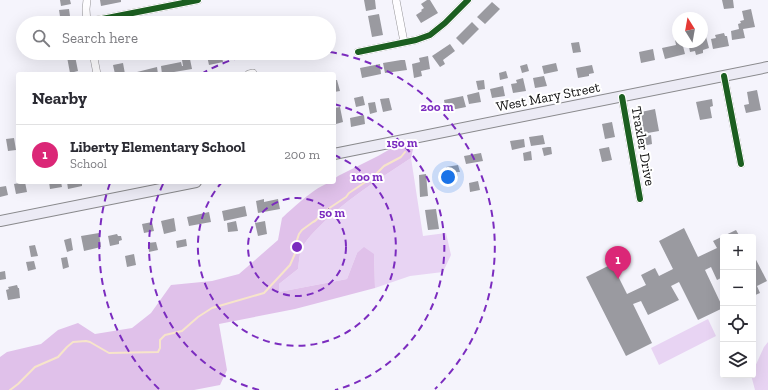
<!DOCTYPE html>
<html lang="en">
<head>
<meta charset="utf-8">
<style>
	body { margin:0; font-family:"Zilla Slab",serif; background:#f2f2f3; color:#2b2b33 }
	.controls { position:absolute; right:12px; bottom:12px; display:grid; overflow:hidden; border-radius:4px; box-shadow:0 4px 16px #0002 }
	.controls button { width:36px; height:36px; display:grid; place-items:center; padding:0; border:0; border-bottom:1px solid #e1e1e2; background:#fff; color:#2b2b33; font:20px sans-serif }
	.compass { position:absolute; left:672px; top:12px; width:36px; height:36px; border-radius:50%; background:#fff; box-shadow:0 4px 16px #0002; rotate:349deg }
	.you { position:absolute; left:448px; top:177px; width:14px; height:14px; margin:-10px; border:3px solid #fff; border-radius:50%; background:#1a73e8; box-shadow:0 0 0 6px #1a73e833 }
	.badge { display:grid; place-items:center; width:26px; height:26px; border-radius:50%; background:#db2777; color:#fff; font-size:13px; font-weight:700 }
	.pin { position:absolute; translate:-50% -33px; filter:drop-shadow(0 1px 2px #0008) }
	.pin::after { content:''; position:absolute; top:21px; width:14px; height:12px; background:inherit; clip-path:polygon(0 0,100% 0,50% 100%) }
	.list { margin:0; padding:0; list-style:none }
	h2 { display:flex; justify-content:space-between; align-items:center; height:52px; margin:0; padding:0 16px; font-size:17px }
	h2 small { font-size:13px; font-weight:400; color:#7c7c81 }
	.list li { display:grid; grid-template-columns:26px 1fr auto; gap:12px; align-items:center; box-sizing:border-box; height:60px; padding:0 16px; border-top:1px solid #e1e1e2 }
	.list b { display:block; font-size:15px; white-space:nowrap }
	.list p { margin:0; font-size:13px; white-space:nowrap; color:#7c7c81 }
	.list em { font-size:13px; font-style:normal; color:#7c7c81 }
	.icon { flex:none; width:22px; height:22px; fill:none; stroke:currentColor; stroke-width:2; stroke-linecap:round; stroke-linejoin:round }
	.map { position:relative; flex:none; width:768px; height:390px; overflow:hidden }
	.search { position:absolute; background:#fff; box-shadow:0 4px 16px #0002; left:16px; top:16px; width:320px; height:44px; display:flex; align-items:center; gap:10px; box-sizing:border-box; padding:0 14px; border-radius:22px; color:#7c7c81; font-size:15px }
	.panel { position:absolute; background:#fff; box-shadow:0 4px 16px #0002; left:16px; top:72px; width:320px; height:112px; border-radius:4px }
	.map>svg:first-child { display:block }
</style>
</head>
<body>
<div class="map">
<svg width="768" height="390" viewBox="0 0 768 390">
	<rect width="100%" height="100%" fill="#f5f4fc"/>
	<path fill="#e8d4f3" d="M411 158 423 236 446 233 451 255 443 272 410 276 375 288 374 254 357 253 347 279 279 292V284L298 269C299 263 299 256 301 251 303 244 310 236 315 231 343 201 378 180 411 158Z
		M708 319 716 336 659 365 651 348Z
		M768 342V390H755L751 375H753V371L764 347Z"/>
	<path fill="#e0c1ea" d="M414 145 411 158C378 180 343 201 315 231 310 236 303 244 301 251 299 256 299 263 298 269L279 284V292L347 279 357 253 364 247 374 254 375 288 295 309 219 324 227 370 220 385 194 390H0V357L7 352 41 344 58 330 78 323 95 334 132 328 151 313 171 285 212 281 239 274 278 240 282 218C293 208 320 182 334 182V179L338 176 378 156 392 148Z"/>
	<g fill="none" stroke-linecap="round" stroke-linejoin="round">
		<path stroke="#f7e5ca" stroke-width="2" d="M10 390 18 384 35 367 58 357 67 347 73 342 86 341 90 342 109 353 158 352 160 348V340L165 335 182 331 198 317 212 308 264 293 290 265 297 249V240L299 234 302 230 313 222 315 221 328 209 346 197 349 193 373 177 384 166 401 157 405 152"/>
	</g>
	<path fill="#9a9aa0" d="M60 0H70L71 4 61 6Z
		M100 0H121V2L101 6Z
		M364 0H375L376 9 366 11Z
		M427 0H430L438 13 421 23 416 15 422 11 421 10 424 8 421 4Z
		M722 0H733L734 8 724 9Z
		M492 2 500 9 485 24 477 17Z
		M69 9 71 23H61L59 10Z
		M751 9 755 27 743 29 745 38 732 40 731 31 739 29 738 24 741 23 740 21 744 20 742 11Z
		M379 14 383 35 372 37 368 16Z
		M472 22 479 29 463 45 456 38Z
		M702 33H705L709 48 703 50V53L696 55 695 51 690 52 688 42H702Z
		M724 33 725 36H727L729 46 713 49 711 39 716 38 715 35Z
		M678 39V42H682L685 54 665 59 662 48 676 45 675 40Z
		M579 42 581 52 573 53 571 43Z
		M450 44 455 51 443 60 445 64 440 67 432 56Z
		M653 49 655 60 641 63 639 52Z
		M221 53 223 62 209 65 207 56Z
		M233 53H250V54L241 56V59L235 60Z
		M75 56 78 71 70 73 67 57Z
		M428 56 430 69 421 71 422 76 414 78 412 64 420 62 419 58Z
		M190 59 192 69 162 74 161 66 181 62 182 66H183L182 60Z
		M401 60H405L407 70 385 73 383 63Z
		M123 63 125 74H115L113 65Z
		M556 63 558 71 544 74 542 66Z
		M380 64 381 74 362 78 360 68Z
		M527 64 529 71 522 73 520 66Z
		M592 65 594 73 589 74V76L578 78 576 68Z
		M157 67 158 74H137V72Z
		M506 71 508 78 500 80 499 73Z
		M544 76 547 86 535 88 533 78Z
		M523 78 526 91 513 93 511 84 517 83 516 80Z
		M334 80H337L340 91 334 92Z
		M484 80 485 89 478 90 476 81Z
		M503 86 505 96 492 98 490 89Z
		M757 90 761 110 746 113 744 105 749 104 747 92Z
		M479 92 481 102 469 104 467 95Z
		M363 96 365 105 356 107 354 98Z
		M463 96 466 107 446 111 444 100Z
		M389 98 392 110 383 112 380 99Z
		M712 99 713 106 710 107 712 118 700 120 696 102Z
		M375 102 377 112 370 114 368 103Z
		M340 107 343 122 336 124 335 120 334 121V108Z
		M655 109 659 131 642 134 640 125H643L641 112Z
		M364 115 365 124 351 127 350 118Z
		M612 122 615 137 605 139 602 124Z
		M543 135 545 144 531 146 529 137Z
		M651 135 652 144 643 146 641 137Z
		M14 138 16 150 8 151 6 139Z
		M524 139 525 147 512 150 510 141Z
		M548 147H551L552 154 544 156 542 148Z
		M609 147 612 160 602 162 599 149Z
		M531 151 532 160 524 161 523 153Z
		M481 153 483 161 466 164 464 156Z
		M458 165 460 172H457L458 177 452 178V173L448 174 446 167Z
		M426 174 428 196 420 197 419 175Z
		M478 181 480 190 470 192 469 183Z
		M25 182 27 192 16 194 14 184Z
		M49 182H61L62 187 50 189Z
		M67 182H82V186L68 189Z
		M6 186 8 195 0 197V187Z
		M264 199V202L278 199 280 209 258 213 256 201Z
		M245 206 247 216 224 221 222 211Z
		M436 209 439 229 428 230 425 210Z
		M209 212 211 222 189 226 187 217Z
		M174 218 176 231 164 234 161 221Z
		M236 221 238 231 228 232 227 223Z
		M265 221 267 234 258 236 255 223Z
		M152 222 154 231 144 233 142 224Z
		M684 228 698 257 717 248 713 241 736 230 740 237H723V277L717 280 711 267 705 270 723 308 698 320 679 282 671 286 679 300 648 315 641 301 633 304 652 343 626 356 586 277 612 264 627 294 646 285 641 275 655 268 659 276 673 269 659 241Z
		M99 233 101 247 84 251 81 236Z
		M117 234 118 236H121L122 240 119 241V244L110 246 108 236Z
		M71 238 73 250 67 252 64 240Z
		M186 239 187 246 177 248 176 241Z
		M156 242 158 250 149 252 148 243Z
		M35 245 38 256 31 257 29 246Z
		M134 254 136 265 127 267 125 256Z
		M753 254 767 281 757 286 760 293 753 296Z
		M67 257 69 267 63 269 61 258Z
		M34 261 36 269 28 271 26 262Z
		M5 271 6 279 0 280V272Z
		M17 285 18 288H19L20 298 8 300 6 290 9 289 8 287Z"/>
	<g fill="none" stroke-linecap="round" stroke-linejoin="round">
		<defs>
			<path id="minor" d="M396 0 404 42
				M87 22 198 0
				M87 23 86 9 87 0
				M358 52 416 40 430 35 445 23 468 0
				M93 53 97 74
				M249 74 253 73
				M724 76 741 164
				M622 97 640 199"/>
			<path id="secondary" d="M334 154 768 67
				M0 221 196 182"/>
		</defs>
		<use href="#minor" stroke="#939296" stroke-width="8"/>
		<use href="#secondary" stroke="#89898c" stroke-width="12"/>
		<use href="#minor" stroke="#fefdff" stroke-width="7"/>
		<use href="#secondary" stroke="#ecebf5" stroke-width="10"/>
		<defs>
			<path id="cycleway" d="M87 22 198 0
				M358 52 416 40 430 35 445 23 468 0
				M724 76 741 164
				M622 97 640 199"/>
		</defs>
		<use href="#cycleway" stroke="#fff" stroke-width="8"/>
		<use href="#cycleway" stroke="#1b5e20" stroke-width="6"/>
	</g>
	<g fill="none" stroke="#7b2cbf" stroke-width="2" stroke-dasharray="7 5">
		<circle cx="297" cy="247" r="49"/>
		<path d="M334 155A99 99 0 1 1 222 182"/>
		<path d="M259 390A148 148 0 0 1 164 182M334 104A148 148 0 0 1 335 390"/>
		<path d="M159 389A198 198 0 0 1 110 183M201 74A198 198 0 0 1 256 53M330 52A198 198 0 0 1 435 389"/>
	</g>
	<g text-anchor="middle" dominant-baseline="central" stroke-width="4" stroke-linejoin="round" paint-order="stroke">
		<g font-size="14" fill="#0f0f0f" stroke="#fff">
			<text transform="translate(548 97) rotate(-11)">West Mary Street</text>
			<text transform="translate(643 146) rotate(80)">Traxler Drive</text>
		</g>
	</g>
	<circle cx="297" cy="247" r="6" fill="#7b2cbf" stroke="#fff" stroke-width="2"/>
	<g font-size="12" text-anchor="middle" font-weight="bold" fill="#7b2cbf" stroke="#fff" stroke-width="4" stroke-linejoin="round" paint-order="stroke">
		<text x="437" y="111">200 m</text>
		<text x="402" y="147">150 m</text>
		<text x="367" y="181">100 m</text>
		<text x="332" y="217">50 m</text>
	</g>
</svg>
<div class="controls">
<button>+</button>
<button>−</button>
<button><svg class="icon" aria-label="locate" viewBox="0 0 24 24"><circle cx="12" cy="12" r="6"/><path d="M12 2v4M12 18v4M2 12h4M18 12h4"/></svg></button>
<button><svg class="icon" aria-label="layers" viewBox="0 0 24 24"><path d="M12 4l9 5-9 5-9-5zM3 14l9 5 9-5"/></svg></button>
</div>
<svg class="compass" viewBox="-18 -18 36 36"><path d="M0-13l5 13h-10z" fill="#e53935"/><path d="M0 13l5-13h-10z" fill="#7c7c81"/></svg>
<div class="you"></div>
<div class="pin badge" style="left:618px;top:279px">1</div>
<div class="search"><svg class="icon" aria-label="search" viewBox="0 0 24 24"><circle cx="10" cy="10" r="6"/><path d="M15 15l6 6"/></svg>Search here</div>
<section class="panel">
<h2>Nearby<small></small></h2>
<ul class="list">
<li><span class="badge">1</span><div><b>Liberty Elementary School</b><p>School</p></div><em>200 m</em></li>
</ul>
</section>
</div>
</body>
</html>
